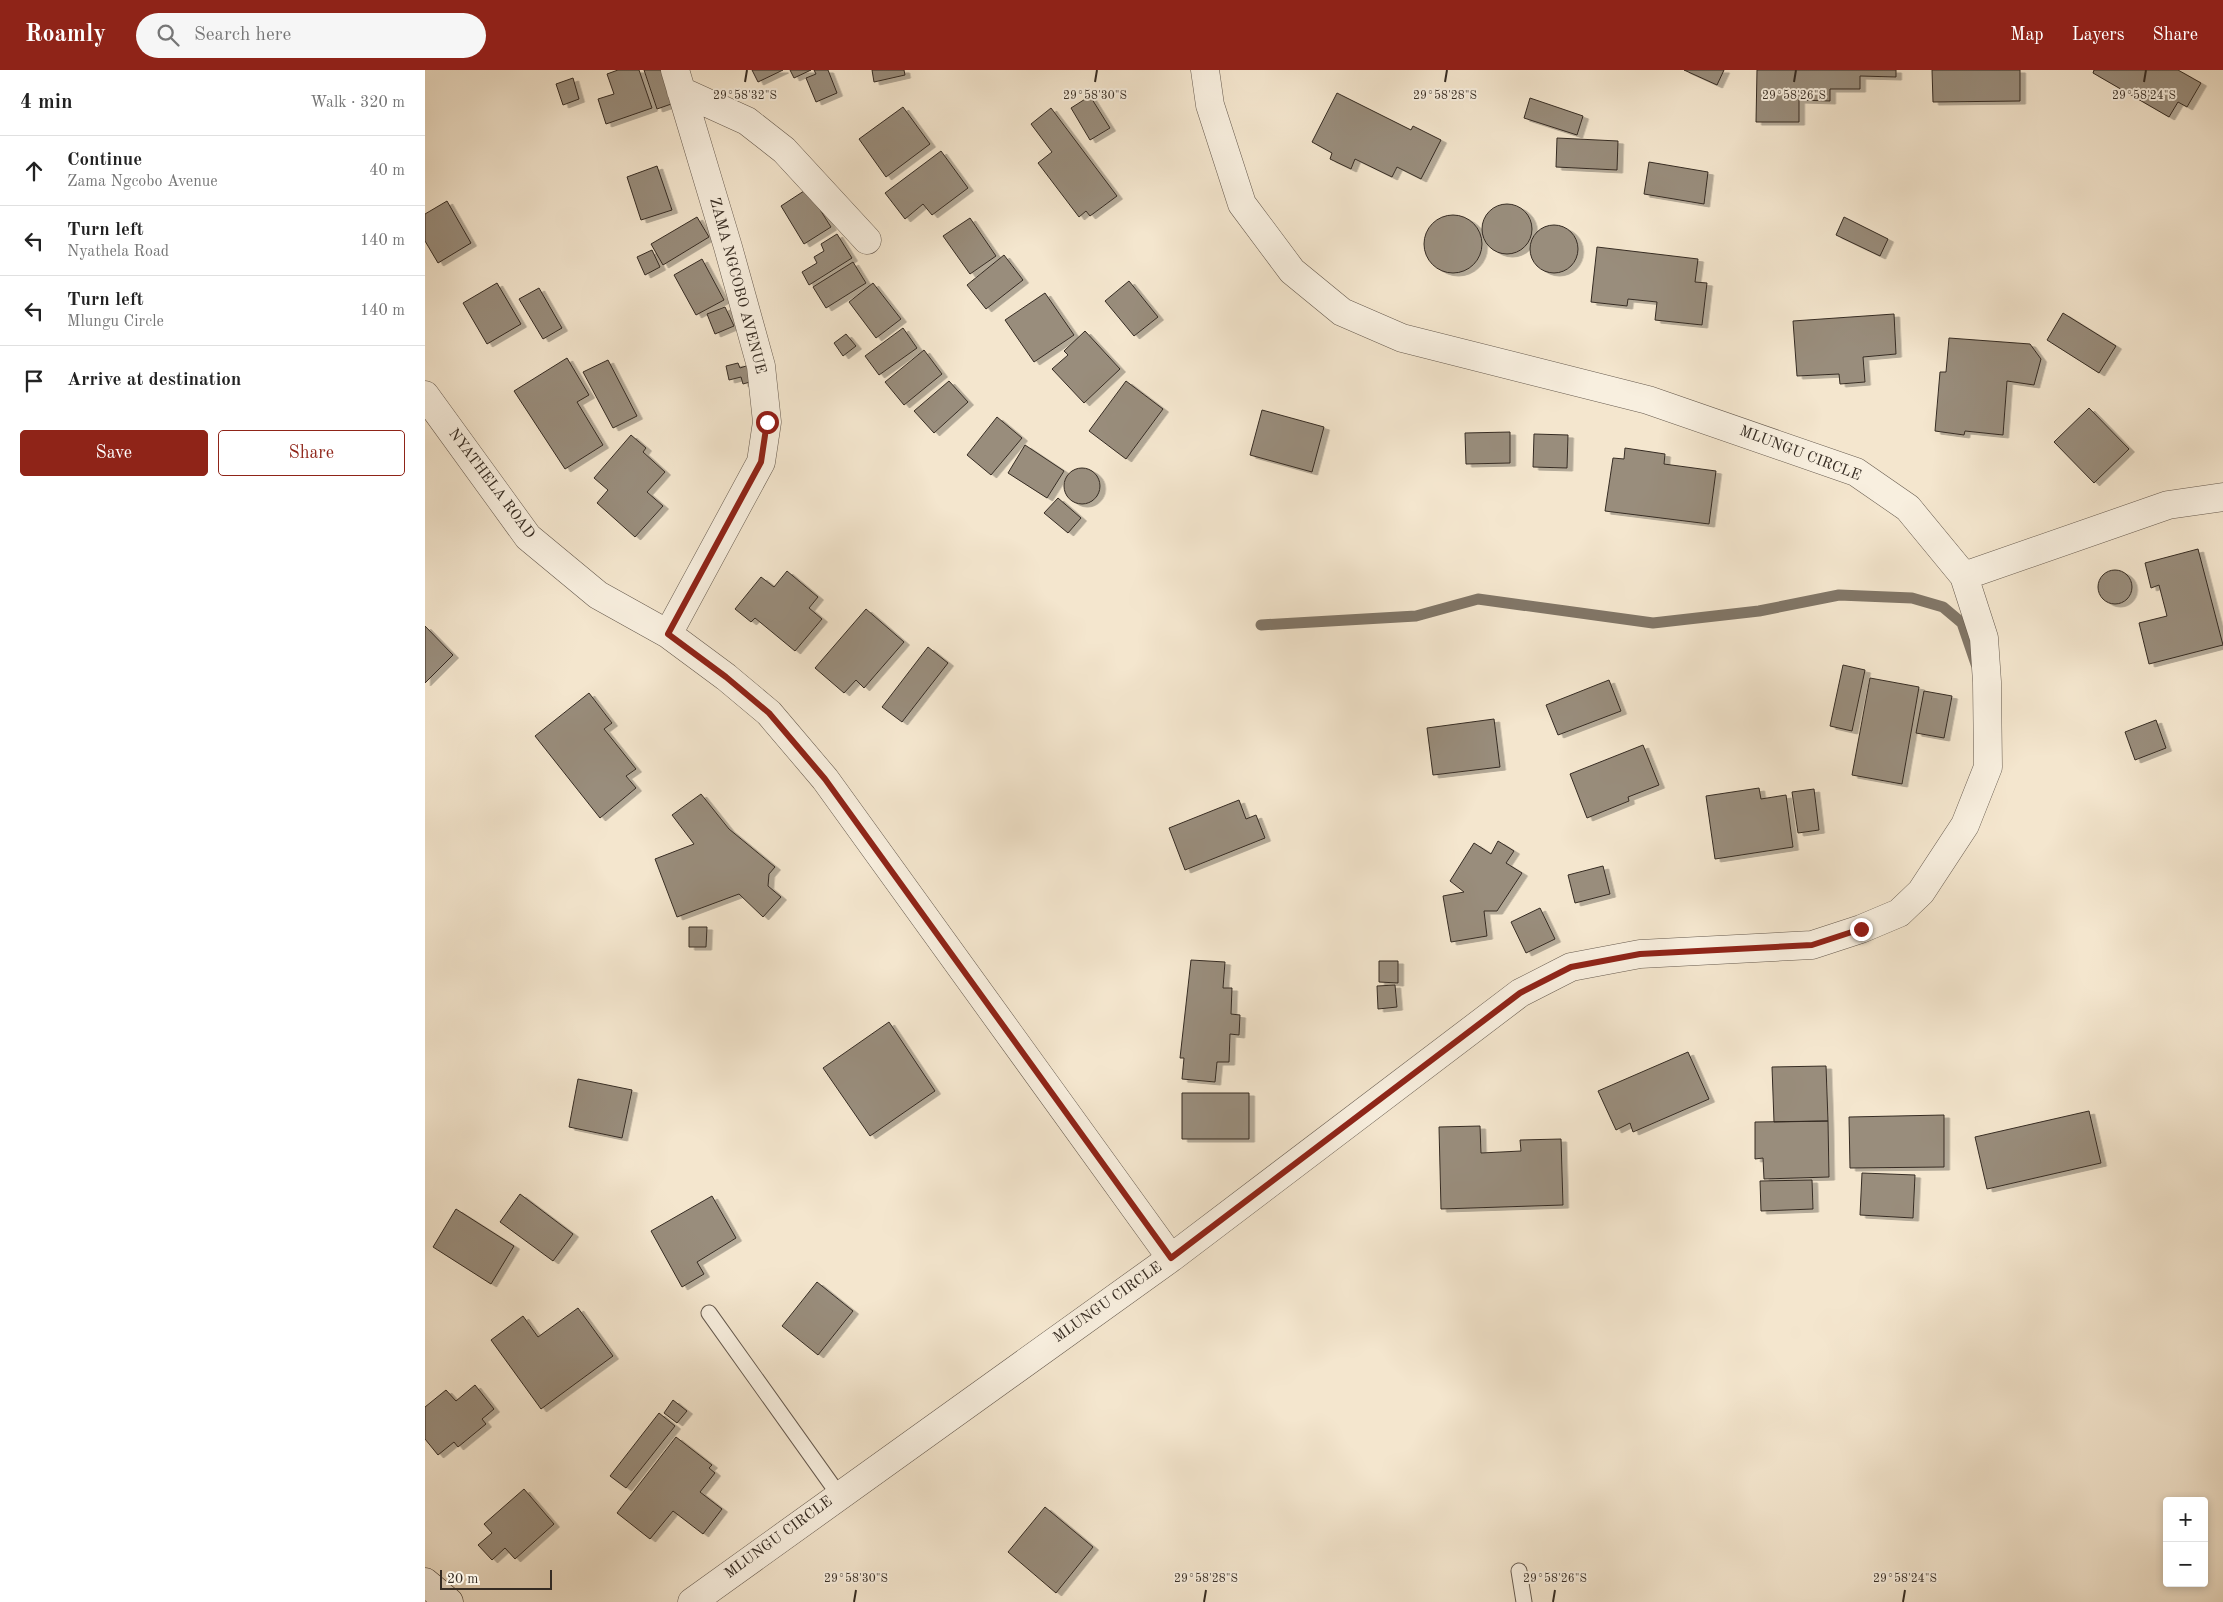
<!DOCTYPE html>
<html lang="en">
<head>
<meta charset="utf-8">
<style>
	body { margin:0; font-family:"Old Standard TT",serif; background:#f6f6f6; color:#222 }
	.controls { position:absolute; right:15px; bottom:15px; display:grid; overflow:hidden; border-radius:5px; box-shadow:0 2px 8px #0003 }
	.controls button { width:45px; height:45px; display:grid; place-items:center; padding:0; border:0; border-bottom:1px solid #e0e0e0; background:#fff; color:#222; font:25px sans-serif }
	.scale { position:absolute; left:15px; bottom:12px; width:112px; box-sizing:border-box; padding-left:5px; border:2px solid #362c23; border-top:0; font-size:14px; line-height:18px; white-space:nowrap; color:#362c23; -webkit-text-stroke:4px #f8efdf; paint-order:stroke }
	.stop { position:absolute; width:15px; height:15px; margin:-11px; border:4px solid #8f2418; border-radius:50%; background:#fff }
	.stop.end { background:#8f2418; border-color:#fff; box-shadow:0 1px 5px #0008 }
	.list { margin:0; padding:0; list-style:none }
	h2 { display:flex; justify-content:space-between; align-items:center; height:65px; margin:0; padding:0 20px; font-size:21px }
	h2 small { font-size:16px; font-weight:400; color:#767676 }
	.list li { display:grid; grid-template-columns:32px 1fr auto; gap:15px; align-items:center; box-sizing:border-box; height:70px; padding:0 20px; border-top:1px solid #e0e0e0 }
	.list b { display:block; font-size:19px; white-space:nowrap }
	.list p { margin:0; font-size:16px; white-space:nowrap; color:#767676 }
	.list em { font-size:16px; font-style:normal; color:#767676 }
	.actions { display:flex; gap:10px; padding:15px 20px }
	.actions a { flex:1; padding:11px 0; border:1px solid #8f2418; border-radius:5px; text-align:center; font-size:18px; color:#8f2418 }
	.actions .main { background:#8f2418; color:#fff }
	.icon { flex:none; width:28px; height:28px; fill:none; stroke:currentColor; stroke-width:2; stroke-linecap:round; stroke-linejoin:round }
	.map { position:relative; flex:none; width:1798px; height:1532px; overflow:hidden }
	header { display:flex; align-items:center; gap:30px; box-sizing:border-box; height:70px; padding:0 25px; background:#8f2418; color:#fff }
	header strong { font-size:24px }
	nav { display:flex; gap:28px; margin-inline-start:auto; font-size:18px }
	.search { width:350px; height:45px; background:#f6f6f6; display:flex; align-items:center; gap:12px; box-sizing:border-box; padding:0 18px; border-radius:28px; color:#767676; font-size:19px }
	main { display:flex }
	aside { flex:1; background:#fff }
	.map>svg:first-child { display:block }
</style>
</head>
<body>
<header>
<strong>Roamly</strong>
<div class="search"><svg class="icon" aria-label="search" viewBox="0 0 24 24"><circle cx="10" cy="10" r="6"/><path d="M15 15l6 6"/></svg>Search here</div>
<nav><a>Map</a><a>Layers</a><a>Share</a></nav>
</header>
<main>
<aside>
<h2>4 min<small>Walk · 320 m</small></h2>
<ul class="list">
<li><svg class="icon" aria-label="ahead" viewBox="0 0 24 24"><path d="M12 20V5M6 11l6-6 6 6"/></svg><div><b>Continue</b><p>Zama Ngcobo Avenue</p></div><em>40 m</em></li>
<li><svg class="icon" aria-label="left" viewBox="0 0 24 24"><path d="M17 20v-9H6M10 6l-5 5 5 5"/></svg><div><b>Turn left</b><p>Nyathela Road</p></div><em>140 m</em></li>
<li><svg class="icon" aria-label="left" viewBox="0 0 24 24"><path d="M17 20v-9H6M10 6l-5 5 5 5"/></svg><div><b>Turn left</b><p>Mlungu Circle</p></div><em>140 m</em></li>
<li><svg class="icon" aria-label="arrive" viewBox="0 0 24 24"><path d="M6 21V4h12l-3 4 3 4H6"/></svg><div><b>Arrive at destination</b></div></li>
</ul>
<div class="actions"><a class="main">Save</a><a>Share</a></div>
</aside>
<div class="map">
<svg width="1798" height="1532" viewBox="0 0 1798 1532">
	<defs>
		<filter id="shadow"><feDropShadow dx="5.5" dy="3" stdDeviation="0" flood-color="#0004"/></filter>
	</defs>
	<rect width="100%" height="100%" fill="#f4e6ce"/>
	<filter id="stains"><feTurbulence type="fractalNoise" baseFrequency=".004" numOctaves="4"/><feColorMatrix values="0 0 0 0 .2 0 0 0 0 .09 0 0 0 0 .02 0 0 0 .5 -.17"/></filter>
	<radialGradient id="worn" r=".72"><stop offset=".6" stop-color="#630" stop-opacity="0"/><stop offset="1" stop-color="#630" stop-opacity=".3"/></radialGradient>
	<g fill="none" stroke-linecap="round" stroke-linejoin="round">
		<path stroke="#817667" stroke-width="11" d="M836 555 991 546 1053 529 1228 553 1334 541 1414 525 1487 528 1518 537 1537 553 1551 594"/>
	</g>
	<path fill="#998d7c" stroke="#362c23" filter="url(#shadow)" d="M193 0H214L227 38 181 54 173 29 189 24 182 4Z
		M219 0H241L252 32 232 39Z
		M327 0H358L333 12Z
		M365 0H386L369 8Z
		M389 0H403L412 23 391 32 381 8 391 4Z
		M447 0H479L480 5 449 12Z
		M1259 0H1299L1292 15Z
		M1332 0H1471V7L1435 6V19H1405V31L1374 30V52H1331Z
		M1507 0H1595V31L1508 32Z
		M1669 0H1753L1776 13 1762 37 1753 32 1744 47 1668 3Z
		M148 8 154 29 138 35 131 14Z
		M912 23 986 60 988 56 1016 70 996 109 972 97 967 107 930 89 926 99 905 89 907 83 887 72Z
		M665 26 685 58 665 70 646 38Z
		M1105 28 1158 46 1152 65 1099 48Z
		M478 37 505 74 461 107 434 69Z
		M626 38 692 126 665 146 661 141 654 147 613 93 627 82 606 54Z
		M1132 68 1193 71 1192 100 1131 97Z
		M516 81 543 118 507 145 498 134 480 149 460 123Z
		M1224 92 1283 102 1279 134 1219 124Z
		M232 96 247 140 216 150 202 107Z
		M382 119 406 157 379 174 356 136Z
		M22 131 46 173 13 193 0 171V144Z
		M1057 159a25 25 0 1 1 50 0a25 25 0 1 1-50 0Z
		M999 174a29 29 0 1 1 58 0a29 29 0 1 1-58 0Z
		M272 147 284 167 238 195 226 174Z
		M1419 147 1463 169 1455 186 1411 165Z
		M545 148 571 186 545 204 518 166Z
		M1105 179a24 24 0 1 1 48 0a24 24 0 1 1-48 0Z
		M412 164 427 188 384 215 377 202 392 193 389 187 399 181 396 174Z
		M1172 177 1273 189 1270 212 1282 213 1277 255 1230 250 1232 232 1203 229 1202 236 1166 232Z
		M227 180 235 197 220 205 212 187Z
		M579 185 598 210 561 239 542 215Z
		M277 189 299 230 271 245 249 205Z
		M428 192 441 213 401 238 388 217Z
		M704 211 733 247 709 266 680 231Z
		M72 213 96 254 62 274 38 233Z
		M448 213 476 249 451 268 424 232Z
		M114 218 137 258 118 269 94 229Z
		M620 223 649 265 609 292 580 250Z
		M300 237 309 256 290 264 282 244Z
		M1638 243 1691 276 1674 303 1622 270Z
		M1469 244 1471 284 1438 287 1440 312 1415 314 1414 304 1372 306 1368 251Z
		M478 258 492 278 454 305 440 286Z
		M660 261 695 299 659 333 627 299 643 285 639 281Z
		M421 264 431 276 418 286 409 273Z
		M1524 268 1605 274 1616 289 1609 315 1582 311 1578 365 1540 361 1539 365 1510 361 1515 302H1521Z
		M499 280 517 304 479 335 460 312Z
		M142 288 164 325 152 332 178 375 140 399 89 321Z
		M183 290 212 346 188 358 158 302Z
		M313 293 315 298 330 293 335 309 318 314 316 307 304 310 301 296Z
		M524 311 543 332 509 363 489 341Z
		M701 311 738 339 701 389 664 361Z
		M1664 338 1704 379 1669 413 1629 372Z
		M837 340 899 357 887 402 825 385Z
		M572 347 597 368 566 405 542 385Z
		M1085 362V393L1041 394 1040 363Z
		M1109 364 1143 365 1142 398 1108 397Z
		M206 365 221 378 218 382 240 402 222 422 238 436 210 467 172 433 183 420 169 408Z
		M600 375 639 401 622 428 583 403Z
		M1200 378 1240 384 1239 394 1291 401 1284 454 1180 441 1188 388 1199 389Z
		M639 416a18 18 0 1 1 36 0a18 18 0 1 1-36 0Z
		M633 428 656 448 643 463 619 443Z
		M1773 479 1798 575 1724 594 1714 553 1742 546 1734 515 1726 518 1720 493Z
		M1673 517a17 17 0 1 1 34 0a17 17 0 1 1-34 0Z
		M362 501 393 527 384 538 397 549 370 581 330 548 326 552 310 539 336 507 349 517Z
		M441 539 479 572 439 618 431 610 419 623 390 598Z
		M0 556 28 585 0 613Z
		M503 577 523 593 477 652 457 637Z
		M1418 595 1440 600 1427 661 1405 656Z
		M1445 608 1494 617 1477 714 1427 705Z
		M1184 610 1196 641 1133 665 1121 635Z
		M1499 621 1527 626 1519 668 1491 663Z
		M164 623 187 653 179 659 211 699 201 706 211 718 175 748 110 666Z
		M1069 649 1075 697 1008 705 1002 658Z
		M1731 650 1741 678 1710 690 1700 662Z
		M1218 675 1234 715 1203 727 1204 731 1162 748 1145 704Z
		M1334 718 1336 729 1361 725 1368 777 1290 789 1281 726Z
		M1389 719 1394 760 1373 763 1367 722Z
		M276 724 304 759 350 797 344 804 343 816 356 827 338 847 314 824 252 847 230 789 269 774 247 745Z
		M814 730 821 749 831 745 840 768 760 800 744 758Z
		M1073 771 1089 781 1081 793 1097 803 1072 841H1059L1062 866 1026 872 1018 826 1039 822 1025 811 1049 773 1066 784Z
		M1178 796 1185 824 1150 833 1143 805Z
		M1115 838 1130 869 1101 883 1086 852Z
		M264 857H282L281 877H264Z
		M766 890 800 892 798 918H807L806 944 815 945 814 965 805 964 804 992H792L790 1012 757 1009 759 988H755Z
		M954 891H973V913L954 912Z
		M970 915 972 937 953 939 952 916Z
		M464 952 510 1021 445 1066 398 998Z
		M1263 982 1284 1029 1208 1062 1205 1053 1191 1060 1173 1021Z
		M1401 996 1403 1051 1349 1052 1347 997Z
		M153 1009 207 1020 197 1068 144 1057Z
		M757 1023H824V1069H757Z
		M1664 1041 1676 1093 1562 1119 1550 1067Z
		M1519 1045V1097L1425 1098 1424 1047Z
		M1403 1051 1404 1107 1339 1109 1338 1088 1330 1089V1052Z
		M1055 1056 1056 1083 1096 1081 1095 1070 1136 1069 1138 1135 1016 1139 1014 1057Z
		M1437 1103 1490 1105 1488 1148 1435 1145Z
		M1387 1110 1388 1139 1336 1141 1335 1111Z
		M95 1124 148 1164 128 1191 75 1152Z
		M287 1126 311 1168 272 1192 279 1204 257 1217 226 1161Z
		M31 1139 89 1176 66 1214 8 1177Z
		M392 1212 428 1241 393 1285 357 1256Z
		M153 1238 188 1286 116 1339 66 1270 98 1246 113 1267Z
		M50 1315 69 1339 57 1349 61 1354 33 1377 29 1372 13 1385 0 1369V1337L21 1320 31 1331Z
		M248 1330 262 1341 252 1353 239 1343Z
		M234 1343 250 1356 201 1418 185 1406Z
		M251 1367 287 1395 284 1398 290 1403 275 1422 297 1439 278 1464 248 1441 225 1469 192 1443Z
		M99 1419 129 1454 90 1489 80 1478 67 1490 53 1475 67 1463 59 1454Z
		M620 1437 668 1477 631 1523 583 1482Z"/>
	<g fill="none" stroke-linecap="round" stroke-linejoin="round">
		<defs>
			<path id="lane" d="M284 1243 414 1425
				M1094 1501 1099 1532"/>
			<path id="street" d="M256 21 322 51 359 80 442 170
				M0 325 103 467 173 525 243 564 301 607 344 643 400 709 746 1188
				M1539 506 1743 435 1798 427
				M243 564 336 392 342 352 336 296 303 177 250 0
				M267 1532 746 1188 1095 923 1146 897 1215 884 1387 875 1436 859 1474 843 1496 822 1540 755 1563 697 1562 612 1559 568 1539 506 1483 438 1431 402 1223 330 977 268 917 242 867 201 817 134 785 35 780 0"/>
			<path id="secondary" d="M0 1512 24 1532"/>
		</defs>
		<use href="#lane" stroke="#665a4e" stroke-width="17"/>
		<use href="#street" stroke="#665a4e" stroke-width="29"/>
		<use href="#secondary" stroke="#362c23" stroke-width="29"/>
		<use href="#lane" stroke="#f8efdf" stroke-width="15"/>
		<use href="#street" stroke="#f8efdf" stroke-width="28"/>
		<use href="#secondary" stroke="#f8efdf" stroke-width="28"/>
	</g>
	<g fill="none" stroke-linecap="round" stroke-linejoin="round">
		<path stroke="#8f2418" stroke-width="6" d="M342 352 336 392 243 564 301 607 344 643 400 709 746 1188 1095 923 1146 897 1215 884 1387 875 1436 859"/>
	</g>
	<path fill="none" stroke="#362c23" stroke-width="2" d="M320 12 322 0M670 12 672 0M1020 12 1022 0M1369 12 1371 0M1719 12 1721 0M429 1532 431 1520M779 1532 781 1520M1128 1532 1130 1520M1478 1532 1480 1520"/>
	<g text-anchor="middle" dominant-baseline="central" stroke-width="4" stroke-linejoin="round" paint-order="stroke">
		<g font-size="15" fill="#362c23" stroke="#f8efdf">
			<text transform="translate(312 216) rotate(75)">ZAMA NGCOBO AVENUE</text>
			<text transform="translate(1375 384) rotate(21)">MLUNGU CIRCLE</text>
			<text transform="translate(66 414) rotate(53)">NYATHELA ROAD</text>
			<text transform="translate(683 1233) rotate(-35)">MLUNGU CIRCLE</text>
			<text transform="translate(354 1468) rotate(-36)">MLUNGU CIRCLE</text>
		</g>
	</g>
	<g font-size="12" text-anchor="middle" fill="#362c23" stroke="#f8efdf" stroke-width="4" stroke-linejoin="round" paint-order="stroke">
		<text x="320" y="29">29°58'32"S</text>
		<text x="670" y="29">29°58'30"S</text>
		<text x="1020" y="29">29°58'28"S</text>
		<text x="1369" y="29">29°58'26"S</text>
		<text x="1719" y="29">29°58'24"S</text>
		<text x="431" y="1512">29°58'30"S</text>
		<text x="781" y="1512">29°58'28"S</text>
		<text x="1130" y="1512">29°58'26"S</text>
		<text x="1480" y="1512">29°58'24"S</text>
	</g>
	<rect width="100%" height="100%" filter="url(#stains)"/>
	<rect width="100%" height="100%" fill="url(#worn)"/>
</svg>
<div class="controls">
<button>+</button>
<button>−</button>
</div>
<div class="scale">20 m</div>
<div class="stop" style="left:342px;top:352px"></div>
<div class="stop end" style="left:1436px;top:859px"></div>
</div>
</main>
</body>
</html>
